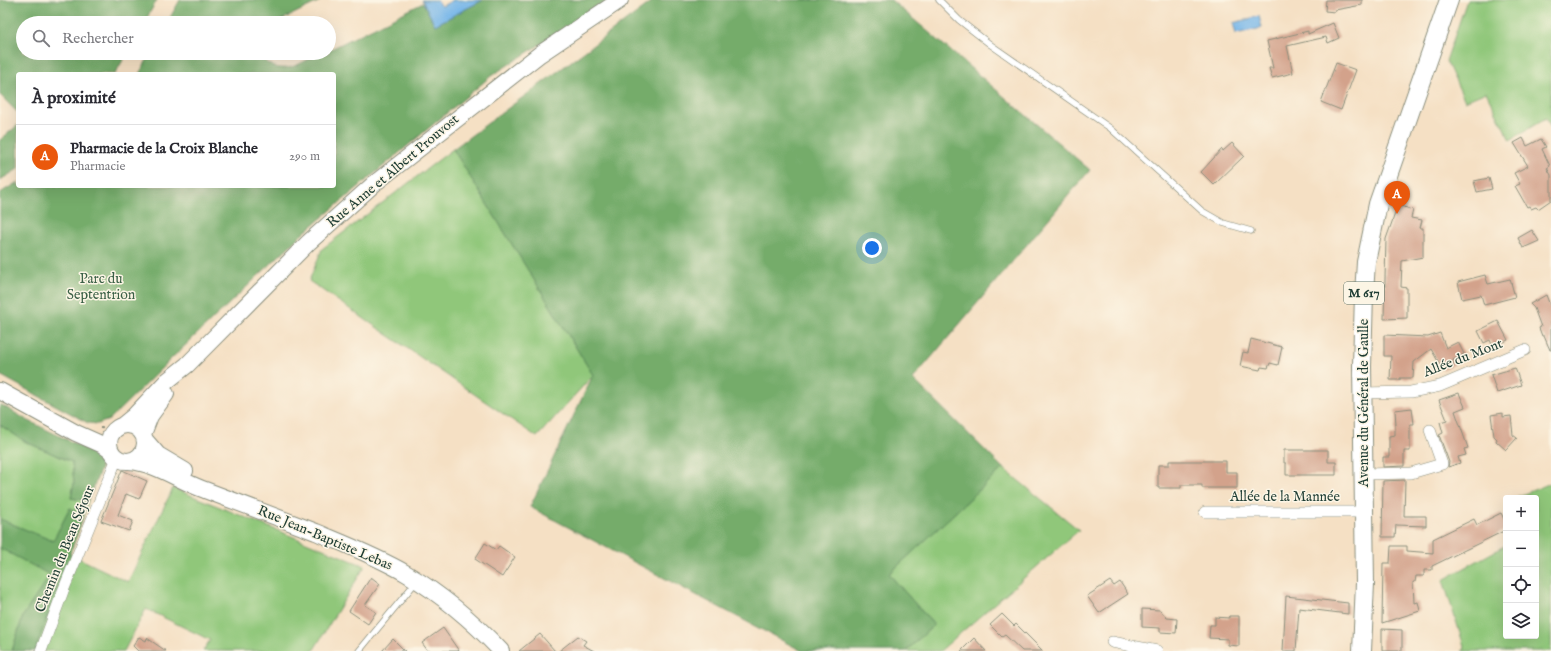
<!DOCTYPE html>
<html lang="fr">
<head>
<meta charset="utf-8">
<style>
	body { margin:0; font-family:"IM FELL English",serif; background:#f7f7f7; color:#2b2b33 }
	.controls { position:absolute; right:12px; bottom:12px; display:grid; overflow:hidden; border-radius:4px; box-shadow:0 4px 16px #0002 }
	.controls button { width:36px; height:36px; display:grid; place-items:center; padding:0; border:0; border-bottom:1px solid #e1e1e2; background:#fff; color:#2b2b33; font:20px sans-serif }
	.you { position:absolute; left:872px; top:248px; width:14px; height:14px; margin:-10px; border:3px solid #fff; border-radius:50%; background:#1a73e8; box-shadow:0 0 0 6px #1a73e833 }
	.badge { display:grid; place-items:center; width:26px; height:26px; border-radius:50%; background:#ea580c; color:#fff; font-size:13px; font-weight:700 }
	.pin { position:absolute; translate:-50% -33px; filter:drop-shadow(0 1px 2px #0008) }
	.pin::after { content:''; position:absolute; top:21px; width:14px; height:12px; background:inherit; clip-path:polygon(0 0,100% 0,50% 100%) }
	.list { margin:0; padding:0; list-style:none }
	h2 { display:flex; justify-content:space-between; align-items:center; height:52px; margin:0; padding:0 16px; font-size:17px }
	h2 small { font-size:13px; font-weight:400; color:#7c7c81 }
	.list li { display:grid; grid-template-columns:26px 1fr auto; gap:12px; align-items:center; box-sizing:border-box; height:64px; padding:0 16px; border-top:1px solid #e1e1e2 }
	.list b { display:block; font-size:15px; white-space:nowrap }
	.list p { margin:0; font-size:13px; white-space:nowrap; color:#7c7c81 }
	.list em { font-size:13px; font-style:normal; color:#7c7c81 }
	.icon { flex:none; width:22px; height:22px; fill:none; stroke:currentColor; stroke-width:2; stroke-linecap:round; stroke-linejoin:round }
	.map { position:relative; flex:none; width:1551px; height:651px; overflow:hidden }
	.search { position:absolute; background:#fff; box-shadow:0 4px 16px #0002; left:16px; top:16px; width:320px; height:44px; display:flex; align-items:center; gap:10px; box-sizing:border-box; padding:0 14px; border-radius:22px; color:#7c7c81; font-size:15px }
	.panel { position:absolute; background:#fff; box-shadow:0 4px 16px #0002; left:16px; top:72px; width:320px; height:116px; border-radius:4px }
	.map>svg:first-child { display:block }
</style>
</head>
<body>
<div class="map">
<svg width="1551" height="651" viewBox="0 0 1551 651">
	<rect width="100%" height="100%" fill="#fcf5e5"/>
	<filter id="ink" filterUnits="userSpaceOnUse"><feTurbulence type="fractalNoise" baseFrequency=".025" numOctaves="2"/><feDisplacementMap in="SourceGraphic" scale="8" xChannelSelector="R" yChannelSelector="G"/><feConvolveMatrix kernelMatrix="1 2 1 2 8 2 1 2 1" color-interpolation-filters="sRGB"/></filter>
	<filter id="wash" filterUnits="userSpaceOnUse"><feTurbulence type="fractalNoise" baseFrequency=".012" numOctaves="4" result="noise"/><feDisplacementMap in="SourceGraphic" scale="16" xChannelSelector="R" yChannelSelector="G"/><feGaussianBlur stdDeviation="0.9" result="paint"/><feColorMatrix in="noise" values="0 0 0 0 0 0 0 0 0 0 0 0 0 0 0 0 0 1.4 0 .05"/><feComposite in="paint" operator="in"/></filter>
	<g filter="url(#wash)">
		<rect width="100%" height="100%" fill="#f5e0c4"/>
		<path fill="#90c77a" stroke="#588257" d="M1467 0H1551V128L1546 118 1510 140 1486 92 1465 101 1446 61Z
			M453 149 593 375 537 437 309 281 322 249Z
			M0 425 26 442 72 462 74 483 71 498 88 501 84 515 70 508 53 541 0 519Z
			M1003 468 1079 530 940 651H906L934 625 889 574Z
			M1551 483V651H1462L1465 649 1443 580 1506 545V636H1536V498H1514Z
			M173 488 365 566 313 651H203L210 640 146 609 124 651H35L70 554 128 582Z
			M0 548 51 575 23 616 12 651H0Z"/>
		<path fill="#74ac6a" stroke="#4a744f" d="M0 0H157L144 23H23V53H127L115 74H18V113L0 95Z
			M180 0H322L275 23H167Z
			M483 0H609L491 76 300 236 174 356 109 420 98 424 88 423 0 375V193L18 182V186H334V74H139L151 53H259C264 61 267 64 275 67 296 73 310 53 329 53V50L423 3 435 25Z
			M654 0H891L1090 170 913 379 1003 468 889 574 934 625 906 651H802L530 507 593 375 453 149Z
			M18 125V169L0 180V140Z
			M0 404 27 420 98 455 101 468 88 501 71 498 74 483 72 462 26 442 0 425Z
			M70 508 84 515 35 651H12L23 616 50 575 0 548V519L53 541Z"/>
		<path fill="#75b5e9" stroke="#4a798e" d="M422 0H437L440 5 442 6 453 0H483L435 25Z
			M1259 16 1262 28 1236 34 1233 23Z"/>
		<g id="blocks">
			<path fill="#d3a28b" d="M1326 0H1362V5L1335 10V12L1325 11Z
				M1333 23 1339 38 1328 43 1326 37 1287 46 1293 73 1272 78 1269 68H1273L1267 41 1308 31V34Z
				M1336 63 1356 70 1341 110 1321 102Z
				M1523 138 1527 146 1541 139 1546 147 1542 149 1550 166 1547 168 1551 175V200L1538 209 1536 207 1531 209 1529 206 1527 207 1515 186 1520 184 1514 173 1528 166 1514 143Z
				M1232 143 1244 156 1214 185 1201 172 1222 149 1223 151Z
				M1489 178 1492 189 1477 192 1474 181Z
				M1398 205 1413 210 1411 218 1422 220 1420 228H1423V257L1402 261 1401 287 1407 288V318L1384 319 1386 239Z
				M1532 230 1539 241 1523 248 1518 238Z
				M1485 275 1488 284 1510 279 1515 297 1484 305 1481 295 1462 299 1458 282Z
				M1546 295 1551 308V350H1550L1544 336H1542L1539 328 1541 327 1534 308 1530 304Z
				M1498 321 1508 340 1493 347 1490 340 1484 343 1478 331Z
				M1440 333 1446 348 1458 342 1464 354 1453 360 1455 364 1443 370 1431 349 1414 362 1413 378H1400V380H1390L1391 356H1384V335L1428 337Z
				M1251 339 1282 347 1278 365 1270 363 1268 368 1261 367 1260 370 1240 366 1243 352 1248 353Z
				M1515 368 1521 385 1497 393 1491 375Z
				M1459 393 1465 407 1455 411 1468 448 1464 449 1466 455 1458 457 1460 463 1448 467 1449 462 1439 435 1443 433 1440 422 1447 420 1439 400Z
				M1412 408 1414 424H1410V451H1404V466L1383 467V457H1389V436L1395 435V425H1396L1395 410Z
				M1503 413V417L1511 416 1513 435 1517 438 1506 450 1496 441 1497 439 1494 436 1491 415Z
				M1284 450H1328V462H1336V475H1286V463H1284Z
				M1169 461H1226V472H1237V488H1202V485H1181V488H1158V465H1169Z
				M122 470 147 481 139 499 126 494 118 515 133 521 129 531 101 521Z
				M1405 480 1404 516H1426V526L1396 525 1395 537H1382L1383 481Z
				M1501 513 1506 523V530L1432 566V570H1424V576H1416L1415 582H1413L1414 603 1418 602 1420 611 1382 623 1383 563H1390L1391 546H1407V551L1433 553V539L1474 519 1477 525Z
				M485 543 496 550 499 546 515 557 502 577 475 559Z
				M371 577 380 584 365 605 376 612 368 624 349 611Z
				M1110 581 1114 586 1120 582 1128 594 1099 613 1087 596Z
				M1286 596 1348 603V614L1299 608 1296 651H1283Z
				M1142 609 1160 610 1167 618 1177 619 1176 633 1160 632V628L1142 627Z
				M1002 614 1014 626 1016 624 1043 651H1022L1005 635 1002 637 990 625Z
				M1229 616H1239V646L1228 645V639L1209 638 1210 625H1215V617L1229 618Z
				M443 628 459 651H428L422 643Z
				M1382 629 1402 630V651H1382Z
				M540 634 555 651H519Z
				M578 636 586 641 583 645 594 651H559Z
				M139 637 146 641 147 638 166 651H138L133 646Z
				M974 638 986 651H961Z
				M393 639 405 651H382Z"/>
		</g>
	</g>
	<g filter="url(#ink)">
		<use href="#blocks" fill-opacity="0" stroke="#8a8e7c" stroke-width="1"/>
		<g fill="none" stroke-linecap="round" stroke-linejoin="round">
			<defs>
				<path id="lane" d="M939 0 959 20 991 45 1110 128 1202 211 1223 223 1251 231
					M359 651 416 582"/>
				<path id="street" d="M1362 393 1411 392 1440 386 1525 350
					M1363 474 1411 473 1442 464 1430 430
					M1205 512H1364
					M1112 642 1157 651
					M41 651 63 591 117 458"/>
				<path id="secondary" d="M0 391 76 433 103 445 111 451
					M109 443a18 18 0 1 1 36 0a18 18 0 1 1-36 0Z
					M123 425 134 416 167 381 187 365 309 242 375 183 540 54 620 0
					M143 434 150 416 166 394
					M145 440 158 455 185 471
					M129 461C156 463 179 481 205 490 242 504 279 518 316 532 347 545 378 557 407 574 442 595 473 621 501 651"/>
				<path id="primary" d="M1362 651 1365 583 1362 366 1364 294 1366 262 1378 204 1449 0"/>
			</defs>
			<use href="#lane" stroke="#8a8e7c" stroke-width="7"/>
			<use href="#street" stroke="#8a8e7c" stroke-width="12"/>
			<use href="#secondary" stroke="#8a8e7c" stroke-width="18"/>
			<use href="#primary" stroke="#8a8e7c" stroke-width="20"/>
			<path stroke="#8a8e7c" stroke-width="2" stroke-dasharray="3 3" stroke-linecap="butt" d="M100 428 110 429"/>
			<use href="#lane" stroke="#fff" stroke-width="5.5"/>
			<use href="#street" stroke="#fff" stroke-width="11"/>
			<use href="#secondary" stroke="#fff" stroke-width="16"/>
			<use href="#primary" stroke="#fff" stroke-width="18"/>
		</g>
	</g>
	<g text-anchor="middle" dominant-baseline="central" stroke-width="3" stroke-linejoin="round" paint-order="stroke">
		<rect fill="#fcf5e5" stroke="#617469" stroke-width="1" x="1344" y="282" width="40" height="22" rx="3"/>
		<g font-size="13" font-weight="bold" fill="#1f3d34">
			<text x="1364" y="293">M 617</text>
		</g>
		<g font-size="14" fill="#1f3d34" stroke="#fcf5e5">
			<text transform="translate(393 171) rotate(-40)">Rue Anne et Albert Prouvost</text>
			<text transform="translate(1463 358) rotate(-21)">Allée du Mont</text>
			<text transform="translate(1364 403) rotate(-90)">Avenue du Général de Gaulle</text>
			<text x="1285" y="497">Allée de la Mannée</text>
			<text transform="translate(325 538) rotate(23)">Rue Jean-Baptiste Lebas</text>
			<text transform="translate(65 549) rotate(-68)">Chemin du Beau Séjour</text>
		</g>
		<g font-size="14" fill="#3b6046" stroke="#fcf5e5">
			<text x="101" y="279">Parc du<tspan x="101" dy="16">Septentrion</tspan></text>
		</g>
	</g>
</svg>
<div class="controls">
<button>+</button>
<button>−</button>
<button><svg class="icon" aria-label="locate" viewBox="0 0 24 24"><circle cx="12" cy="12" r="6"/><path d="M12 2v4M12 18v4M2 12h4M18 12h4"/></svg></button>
<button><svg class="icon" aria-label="layers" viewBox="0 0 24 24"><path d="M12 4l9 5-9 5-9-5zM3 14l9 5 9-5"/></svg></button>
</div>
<div class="you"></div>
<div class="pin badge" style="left:1397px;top:214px">A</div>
<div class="search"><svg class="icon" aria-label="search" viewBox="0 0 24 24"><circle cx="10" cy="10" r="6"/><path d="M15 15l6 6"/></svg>Rechercher</div>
<section class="panel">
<h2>À proximité<small></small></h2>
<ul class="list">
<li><span class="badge">A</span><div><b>Pharmacie de la Croix Blanche</b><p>Pharmacie</p></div><em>290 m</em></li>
</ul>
</section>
</div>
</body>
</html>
